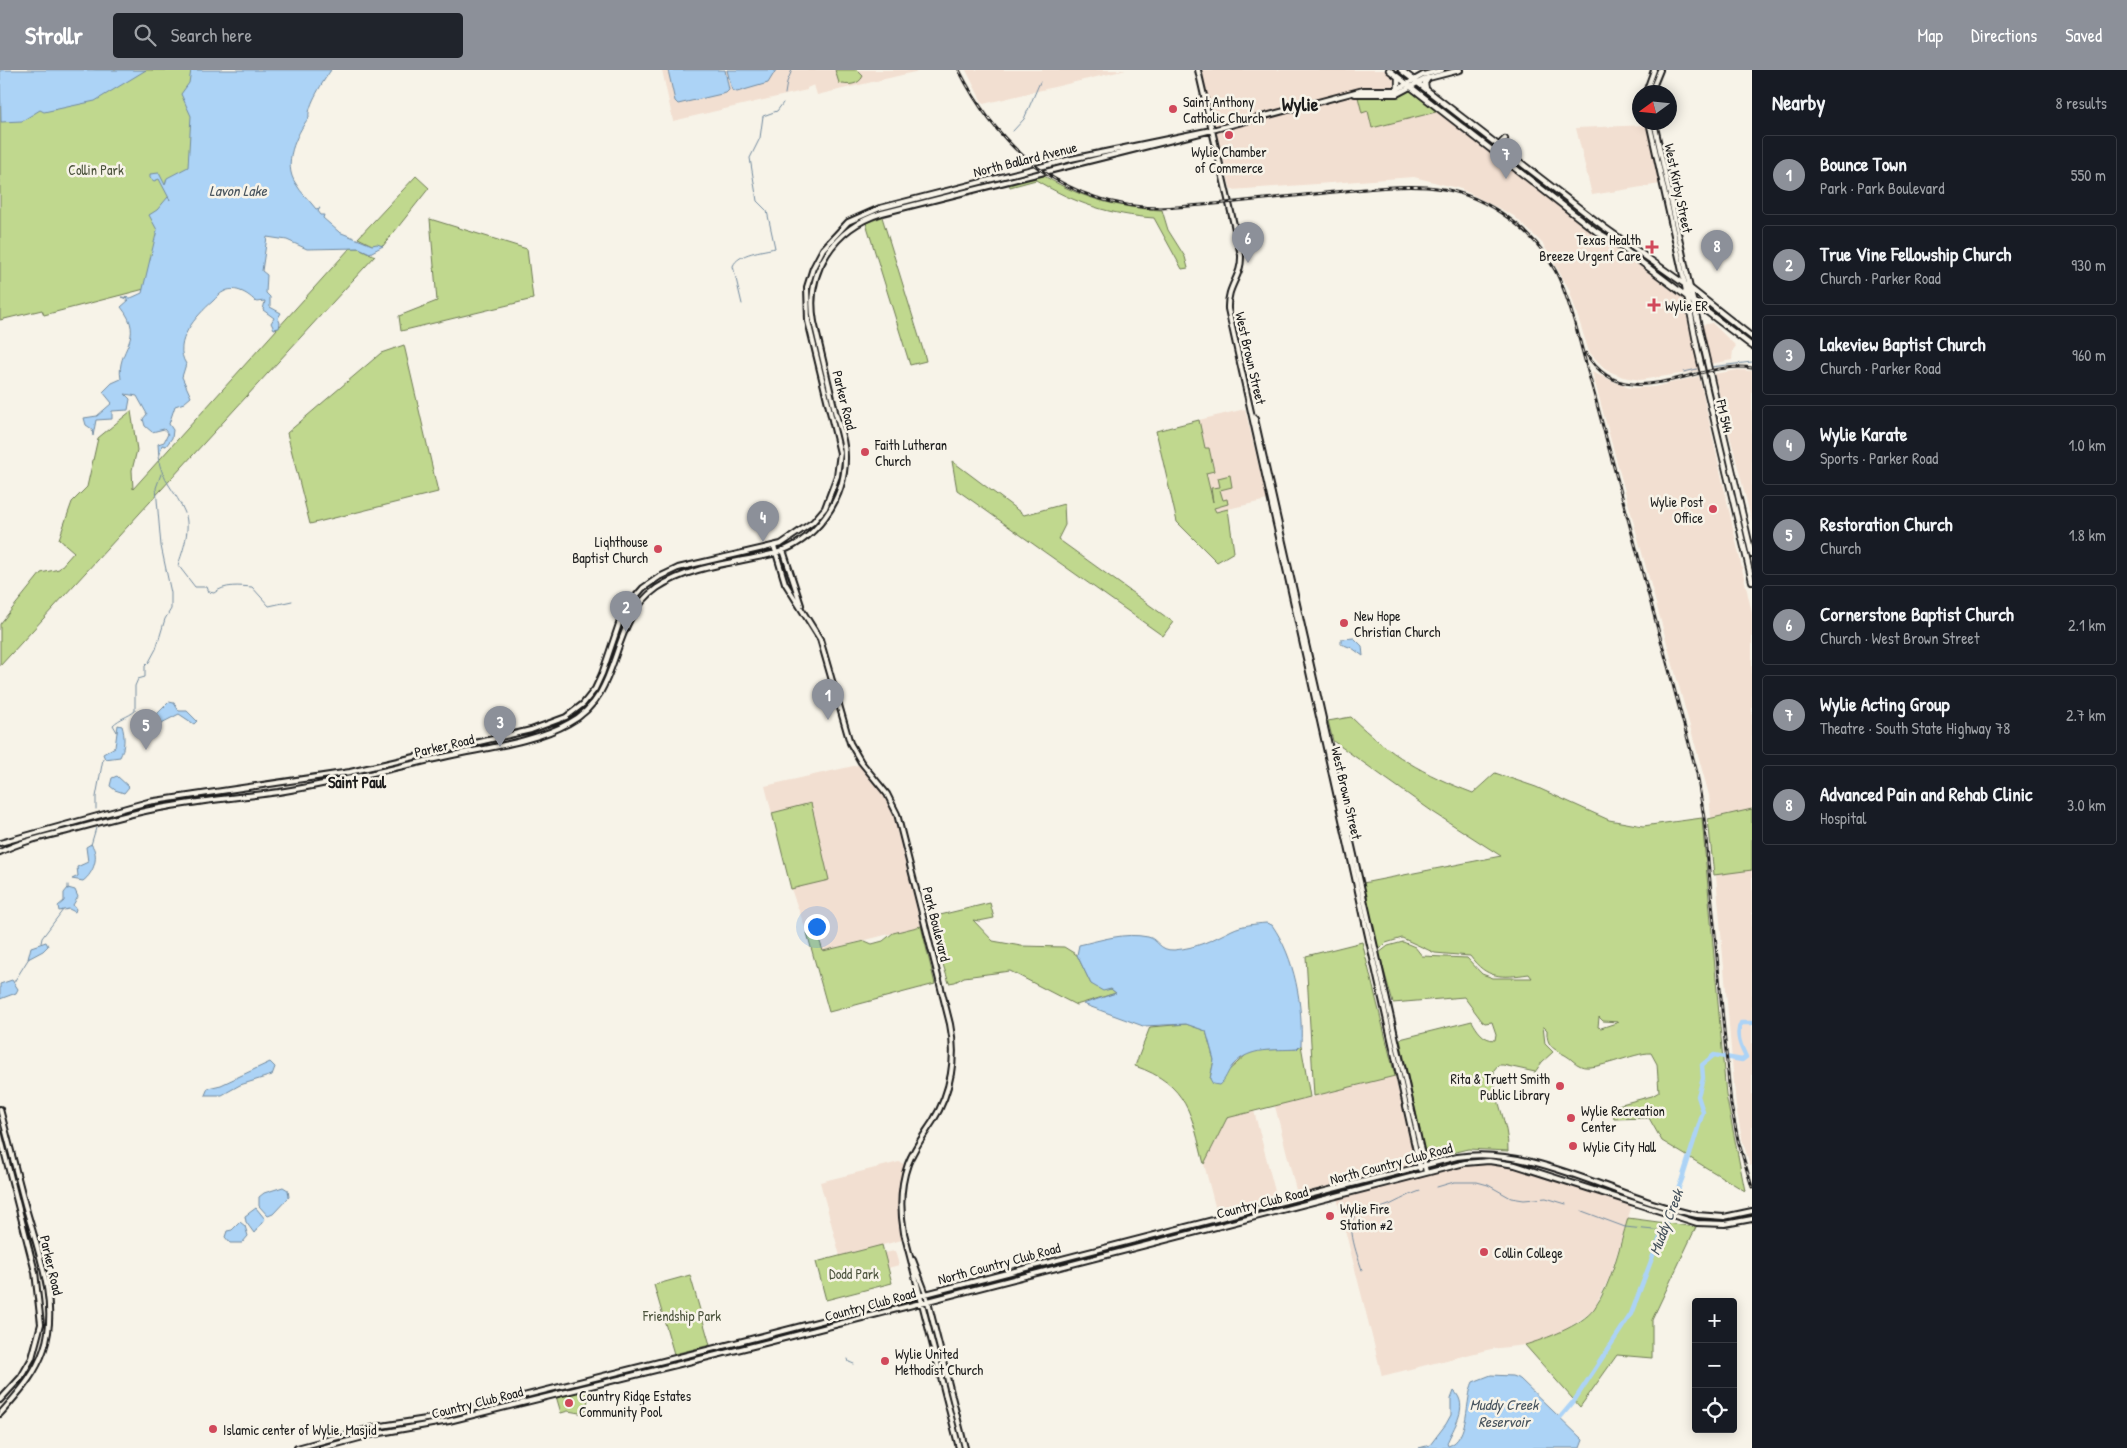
<!DOCTYPE html>
<html lang="en">
<head>
<meta charset="utf-8">
<style>
	body { margin:0; font-family:"Patrick Hand",sans-serif; background:#20242c; color:#f1f3f6 }
	.controls { position:absolute; right:15px; bottom:15px; display:grid; overflow:hidden; border-radius:5px; box-shadow:0 2px 12px #0003 }
	.controls button { width:45px; height:45px; display:grid; place-items:center; padding:0; border:0; border-bottom:1px solid #363941; background:#171b24; color:#f1f3f6; font:25px sans-serif }
	.compass { position:absolute; left:1632px; top:15px; width:45px; height:45px; border-radius:50%; background:#171b24; box-shadow:0 2px 12px #0003; rotate:255deg }
	.you { position:absolute; left:816px; top:856px; width:18px; height:18px; margin:-12px; border:4px solid #fff; border-radius:50%; background:#1a73e8; box-shadow:0 0 0 8px #1a73e833 }
	.badge { display:grid; place-items:center; width:32px; height:32px; border-radius:50%; background:#8c9099; color:#fff; font-size:16px; font-weight:700 }
	.pin { position:absolute; translate:-50% -41px; filter:drop-shadow(0 1px 2px #0008) }
	.pin::after { content:''; position:absolute; top:26px; width:18px; height:15px; background:inherit; clip-path:polygon(0 0,100% 0,50% 100%) }
	.list { margin:0; padding:0; list-style:none }
	h2 { display:flex; justify-content:space-between; align-items:center; height:65px; margin:0; padding:0 20px; font-size:21px }
	h2 small { font-size:16px; font-weight:400; color:#9ea1a6 }
	.list li { display:grid; grid-template-columns:32px 1fr auto; gap:15px; align-items:center; box-sizing:border-box; height:80px; margin:0 10px 10px; padding:0 10px; border:1px solid #363941; border-radius:5px }
	.list b { display:block; font-size:19px; white-space:nowrap }
	.list p { margin:0; font-size:16px; white-space:nowrap; color:#9ea1a6 }
	.list em { font-size:16px; font-style:normal; color:#9ea1a6 }
	.icon { flex:none; width:28px; height:28px; fill:none; stroke:currentColor; stroke-width:2; stroke-linecap:round; stroke-linejoin:round }
	.map { position:relative; flex:none; width:1752px; height:1378px; overflow:hidden }
	header { display:flex; align-items:center; gap:30px; box-sizing:border-box; height:70px; padding:0 25px; background:#8c9099; color:#fff }
	header strong { font-size:24px }
	nav { display:flex; gap:28px; margin-inline-start:auto; font-size:18px }
	.search { width:350px; height:45px; background:#20242c; display:flex; align-items:center; gap:12px; box-sizing:border-box; padding:0 18px; border-radius:5px; color:#9ea1a6; font-size:19px }
	main { display:flex }
	aside { flex:1; background:#171b24 }
	.map>svg:first-child { display:block }
</style>
</head>
<body>
<header>
<strong>Strollr</strong>
<div class="search"><svg class="icon" aria-label="search" viewBox="0 0 24 24"><circle cx="10" cy="10" r="6"/><path d="M15 15l6 6"/></svg>Search here</div>
<nav><a>Map</a><a>Directions</a><a>Saved</a></nav>
</header>
<main>
<div class="map">
<svg width="1752" height="1378" viewBox="0 0 1752 1378">
	<rect width="100%" height="100%" fill="#f7f3e8"/>
	<filter id="ink" filterUnits="userSpaceOnUse"><feTurbulence type="fractalNoise" baseFrequency=".02" numOctaves="2"/><feDisplacementMap in="SourceGraphic" scale="10" xChannelSelector="R" yChannelSelector="G"/><feConvolveMatrix kernelMatrix="1 2 1 2 8 2 1 2 1" color-interpolation-filters="sRGB"/></filter>
	<g filter="url(#ink)">
		<path fill="#f2dfd1" d="M662 0H923L817 25 814 15 807 18V20L673 51Z
			M966 0H1126L983 34Z
			M1201 0H1385L1683 229 1699 301 1640 310 1623 307 1606 300 1589 282 1569 219 1543 174 1514 146 1461 119 1414 107 1231 120Z
			M1647 55 1660 114 1592 125 1576 58Z
			M1712 253 1736 276 1733 280 1732 290 1710 294 1701 255Z
			M1738 300 1752 301V452L1714 304Z
			M1592 302 1629 318 1654 317 1699 306 1752 543V1095H1750L1742 1069 1736 1036 1709 725Z
			M1245 339 1267 430 1215 442 1206 403 1214 401 1209 378H1205L1199 350Z
			M858 695 882 723 893 744 921 856 822 881 816 860 807 863 791 819 765 716Z
			M1395 1006 1415 1092 1413 1095 1297 1124 1275 1036Z
			M1254 1041 1277 1129 1217 1144 1204 1094 1226 1048Z
			M899 1092 905 1094 898 1131 902 1170 840 1186 820 1112Z
			M1476 1094 1502 1095 1524 1100 1632 1135 1610 1206 1593 1241 1559 1264 1525 1275 1491 1279 1382 1306 1337 1128 1447 1098Z
			M895 1181 899 1195 888 1198 884 1183Z"/>
		<path fill="#c0d88e" stroke="#6e7a55" fill-rule="evenodd" d="M95 0H202L204 87 156 216 44 245 42 240 0 250V25Z
			M835 0H857L863 6C859 15 848 16 839 13Z
			M1410 21 1436 40V42L1372 58 1368 41 1362 43 1358 27C1376 23 1392 28 1410 21Z
			M1038 102C1076 127 1117 138 1162 140L1168 160 1185 187 1188 198 1182 199 1154 148C1111 145 1073 133 1036 110L1010 117 1009 112Z
			M416 106 429 118 383 176 372 175 358 168Z
			M882 147 924 283 926 291 910 295 866 153Z
			M430 149 527 179 533 229 401 261 399 246 437 231Z
			M350 178H359L375 186 0 596V554L41 503 59 499 74 482 59 469 72 432 87 417 98 368 131 341 137 380 132 400 133 419Z
			M404 275 438 422 310 454 287 363 381 283Z
			M1199 350 1205 378H1209L1214 401 1206 403 1213 432 1211 418 1220 417 1218 408 1230 405 1232 417 1220 420 1223 430 1227 429 1228 434 1214 438 1216 442 1228 439 1234 482 1217 492 1177 452 1156 361Z
			M952 391 1024 445 1064 434 1065 455 1058 469 1173 552 1163 566 957 420Z
			M1351 647C1390 685 1423 704 1473 723L1495 703 1536 717 1609 750 1643 756 1702 748 1726 1025 1745 1121 1662 1071 1649 1048 1614 1049 1610 1037 1652 1026 1659 1022 1657 994 1651 983C1635 982 1594 1002 1581 996 1575 994 1571 988 1565 985 1553 979 1546 975 1547 960L1543 956 1545 974 1553 982 1542 992 1535 1002 1503 995H1498L1494 1000C1493 1029 1509 1052 1508 1081L1468 1079 1426 1089 1400 969 1472 951C1477 960 1483 970 1495 970L1496 964 1492 952 1485 953 1482 951 1464 927 1393 933 1379 883 1388 876 1403 872 1415 877 1422 886 1467 888 1482 904 1493 908H1532L1529 904C1501 908 1487 909 1470 886L1435 883 1402 868 1386 873 1378 881 1363 813 1501 786 1433 742 1333 671 1328 651ZM1599 947 1603 951 1619 952 1601 958 1598 957Z
			M811 733 829 810 791 819 772 743Z
			M1752 739V800L1714 805 1708 749Z
			M990 833 994 848 979 851 973 850 993 871 1021 876 1064 877 1077 885 1091 914 1111 919 1116 923 1076 935 1010 901 964 907 955 912 949 913 938 879 936 846Z
			M921 856 935 914 829 942 807 863 816 860 823 881 865 871 872 874 883 871 893 863Z
			M1362 872 1395 1006 1314 1026 1306 886Z
			M1186 954 1206 961 1214 990 1210 1009 1228 1001 1247 984 1260 980 1297 979 1301 975 1310 1027 1227 1048 1204 1094C1192 1046 1188 1014 1135 996L1150 957Z
			M1628 1148 1696 1157 1652 1250V1288L1617 1285 1580 1337 1525 1275C1545 1269 1581 1256 1594 1239 1612 1213 1619 1178 1628 1148Z
			M882 1175 892 1213 826 1230 816 1192Z
			M690 1205 710 1275 674 1284 654 1215Z
			M583 1320H586L588 1330 585 1344 568 1341 561 1343 556 1326Z"/>
		<path fill="#acd3f6" stroke="#728a9f" d="M0 0H146L95 31 44 42 40 40 22 51 1 52Z
			M191 0H331C324 10 307 36 309 47 296 65 282 94 296 114 301 123 310 131 316 139L320 138 318 141 321 145H324L323 148 339 162 372 175 377 174 383 176 370 183 359 178 307 179 287 170 267 167 262 201 267 205 266 223 270 227V237L281 243 278 248 280 253 279 258 274 259 271 253 274 248 263 240 265 231 256 232C249 224 236 216 225 221 220 223 216 228 213 231 196 246 172 272 186 294L182 307 191 327 184 333 175 336 169 354 173 360 172 368 166 376 162 375 159 388 158 374 164 372 168 364 164 359 152 362 145 356 143 349 147 344 137 326 125 324 130 329 128 340 112 341V349L96 350 93 366 92 359 86 355 84 348 97 346 112 333 103 322 112 313 121 309C115 279 147 269 121 237L129 230 121 227 131 228 142 223 157 160 149 145 157 140 168 127 170 130 159 109 154 111 150 108V104L159 103 165 115 167 108 188 97 191 46 181 24 189 13Z
			M668 0H725L729 20 726 23 678 34 675 31Z
			M727 0H776L768 13 737 22 732 20Z
			M1354 568 1362 576 1363 586 1352 578 1341 574V569Z
			M169 632 174 633 179 641H187L197 651 194 654 179 644 148 660 145 656Z
			M118 655 122 656C125 665 125 678 120 687L105 689 103 684 115 677Z
			M117 706 129 717 124 723 115 720 110 716 112 708Z
			M91 774C100 785 94 803 83 811L72 809 78 806 77 797 88 792 86 777Z
			M68 818 75 820 78 827 73 835 76 839 75 842 69 839 59 841 58 836 64 831V823Z
			M1266 853 1272 855C1295 888 1303 935 1301 975L1297 979C1273 981 1251 976 1233 995 1227 1002 1226 1010 1219 1015L1213 1014 1210 1009 1214 990 1206 961 1186 954 1143 956 1083 934 1116 923 1111 919 1103 921 1091 914 1077 885 1079 875C1102 870 1124 862 1148 867 1158 869 1159 881 1174 880 1197 878 1212 870 1232 860 1242 855 1255 854 1266 853Z
			M46 872 48 876 43 881 28 889 31 877Z
			M12 910 18 919 16 923 0 929V914Z
			M270 992 275 997 272 1005 240 1015 222 1025H205L208 1018 221 1015Z
			M283 1117 288 1120 289 1127 273 1144 268 1146 259 1136V1127L264 1123Z
			M256 1138 265 1149 254 1163 246 1152 245 1146Z
			M240 1152 245 1156 248 1166 242 1173H230L225 1167 227 1161 232 1160Z
			M1491 1305 1512 1306 1520 1309 1583 1370 1580 1378H1419L1430 1375 1446 1354 1451 1345V1329L1454 1321C1470 1336 1453 1358 1447 1373L1448 1376C1470 1370 1465 1328 1473 1312Z"/>
		<g fill="none" stroke-linecap="round" stroke-linejoin="round">
			<path stroke="#728a9f" stroke-width="1" d="M785 24 787 12 792 0
				M1013 61 1024 49 1040 12
				M742 234 733 196C738 183 763 181 775 178L767 141 757 131 750 88 760 68 763 46 777 41 783 33
				M1711 297 1752 292
				M1684 302 1697 299
				M158 387C162 412 176 421 185 443 191 458 183 481 178 495L195 517H207L209 522 214 523C225 514 239 516 252 517L269 536 292 531
				M117 662 113 655C120 648 128 647 135 641V616L138 609 145 607V596L149 592 156 579 165 549 171 539V523L161 476 156 418 161 404
				M96 739V727L103 689
				M91 775 96 758
				M68 819V815
				M41 873 42 868 63 840
				M14 912 29 888
				M1437 1117 1454 1112H1477L1488 1115 1511 1128 1524 1130 1546 1128 1566 1134
				M1582 1141 1625 1157 1663 1161
				M1362 1200C1358 1186 1341 1147 1362 1141 1368 1139 1375 1140 1381 1138 1395 1134 1406 1125 1420 1121
				M848 1289 849 1292 854 1294
				M916 1303 917 1296"/>
			<path stroke="#acd3f6" stroke-width="4.5" d="M1557 1351 1574 1331 1631 1244 1682 1109 1703 1042 1698 1026 1703 1008 1702 995 1714 985 1742 990 1746 987C1741 977 1735 964 1741 953H1752"/>
			<defs>
				<path id="secondary" d="M1198 0 1241 185C1242 208 1227 214 1228 239L1420 1099
					M1646 22 1654 0
					M1651 22 1660 0
					M1355 24H1397L1425 9 1460 0
					M1649 52 1685 215
					M1654 52 1690 218
					M1253 347 1255 349 1426 1102
					M774 476 785 513 820 569 850 673 861 692 887 724 897 744 950 954C957 987 951 1022 933 1051 924 1065 914 1078 908 1094 900 1116 900 1140 904 1163L959 1378
					M783 480 801 535
					M0 773 148 732 350 702 531 660 566 647 583 634 595 619 602 604 620 551 629 534 643 518 659 507 678 498 781 474 813 452 825 438 837 406 840 383 808 251 807 217 813 198 823 179 848 152 880 138 1071 89 1216 59 1363 20H1396L1423 5 1442 0
					M0 782C22 771 47 766 71 760 103 752 134 742 166 737 203 730 242 727 279 722 336 713 392 698 448 686 485 678 536 672 569 653 625 623 606 554 657 518 690 496 735 493 772 484 815 473 846 430 845 386 845 370 839 356 835 341 828 311 821 281 814 252 805 202 834 158 882 143L1216 59
					M0 1039C8 1070 16 1101 24 1131 36 1177 60 1232 44 1279 35 1306 18 1323 0 1344
					M0 1065 35 1202 41 1254 32 1288 21 1307 0 1330
					M913 1190 926 1224 965 1378
					M297 1378 375 1357 439 1347 759 1267 1457 1087C1537 1075 1619 1130 1697 1145L1724 1147 1752 1141
					M322 1378 375 1364 449 1351 761 1274 1465 1093 1489 1091 1515 1095 1697 1153 1725 1154 1752 1149"/>
				<path id="primary" d="M1389 0 1597 162 1616 173 1752 276
					M1401 0 1604 157 1690 218 1752 267
					M1398 19V8
					M1426 19 1425 13 1428 8
					M1503 79 1502 72 1505 69
					M1685 215 1698 282 1752 511
					M1690 218 1752 485"/>
			</defs>
			<use href="#secondary" stroke="#1c1c1c" stroke-width="8"/>
			<use href="#primary" stroke="#1c1c1c" stroke-width="8"/>
			<use href="#secondary" stroke="#f7f3e8" stroke-width="4"/>
			<use href="#primary" stroke="#f7f3e8" stroke-width="4.5"/>
			<defs>
				<path id="rail" d="M959 0C1000 82 1066 136 1160 138 1215 135 1270 128 1325 123 1359 120 1393 115 1427 117 1479 120 1531 156 1555 200 1565 218 1570 238 1576 257L1697 703 1704 748 1731 1035 1738 1070 1752 1117
					M1586 283C1625 349 1697 289 1752 298"/>
			</defs>
			<use href="#rail" stroke="#1c1c1c" stroke-width="3"/>
			<use href="#rail" stroke="#f7f3e8" stroke-width="1" stroke-dasharray="4" stroke-linecap="butt"/>
		</g>
	</g>
	<g fill="#d1495b" stroke="#f7f3e8" stroke-width="2">
		<circle cx="1173" cy="39" r="5"/>
		<circle cx="1229" cy="65" r="5"/>
		<path d="M1649.5 169.5h5v5h5v5h-5v5h-5v-5h-5v-5h5z"/>
		<path d="M1651.5 227.5h5v5h5v5h-5v5h-5v-5h-5v-5h5z"/>
		<circle cx="865" cy="382" r="5"/>
		<circle cx="1713" cy="439" r="5"/>
		<circle cx="658" cy="479" r="5"/>
		<circle cx="1344" cy="553" r="5"/>
		<circle cx="1560" cy="1016" r="5"/>
		<circle cx="1571" cy="1048" r="5"/>
		<circle cx="1573" cy="1076" r="5"/>
		<circle cx="1330" cy="1146" r="5"/>
		<circle cx="1484" cy="1182" r="5"/>
		<circle cx="885" cy="1291" r="5"/>
		<circle cx="569" cy="1333" r="5"/>
		<circle cx="213" cy="1359" r="5"/>
	</g>
	<g text-anchor="middle" dominant-baseline="central" stroke-width="5" stroke-linejoin="round" paint-order="stroke">
		<g font-size="14" fill="#1c1c1c" stroke="#f7f3e8" text-anchor="start">
			<text x="1183" y="31">Saint Anthony<tspan x="1183" dy="16">Catholic Church</tspan></text>
			<text x="1229" y="81" text-anchor="middle">Wylie Chamber<tspan x="1229" dy="16">of Commerce</tspan></text>
			<text x="1641" y="169" text-anchor="end">Texas Health<tspan x="1641" dy="16">Breeze Urgent Care</tspan></text>
			<text x="1665" y="235">Wylie ER</text>
			<text x="875" y="374">Faith Lutheran<tspan x="875" dy="16">Church</tspan></text>
			<text x="1703" y="431" text-anchor="end">Wylie Post<tspan x="1703" dy="16">Office</tspan></text>
			<text x="648" y="471" text-anchor="end">Lighthouse<tspan x="648" dy="16">Baptist Church</tspan></text>
			<text x="1354" y="545">New Hope<tspan x="1354" dy="16">Christian Church</tspan></text>
			<text x="1550" y="1008" text-anchor="end">Rita &amp; Truett Smith<tspan x="1550" dy="16">Public Library</tspan></text>
			<text x="1581" y="1040">Wylie Recreation<tspan x="1581" dy="16">Center</tspan></text>
			<text x="1583" y="1076">Wylie City Hall</text>
			<text x="1340" y="1138">Wylie Fire<tspan x="1340" dy="16">Station #2</tspan></text>
			<text x="1494" y="1182">Collin College</text>
			<text x="895" y="1283">Wylie United<tspan x="895" dy="16">Methodist Church</tspan></text>
			<text x="579" y="1325">Country Ridge Estates<tspan x="579" dy="16">Community Pool</tspan></text>
			<text x="223" y="1359">Islamic center of Wylie, Masjid</text>
		</g>
		<g font-size="14" fill="#1c1c1c" stroke="#f7f3e8">
			<text transform="translate(1025 89) rotate(-14)">North Ballard Avenue</text>
			<text transform="translate(1679 118) rotate(78)">West Kirby Street</text>
			<text transform="translate(1251 288) rotate(77)">West Brown Street</text>
			<text transform="translate(845 330) rotate(76)">Parker Road</text>
			<text transform="translate(1725 346) rotate(77)">FM 544</text>
			<text transform="translate(444 675) rotate(-13)">Parker Road</text>
			<text transform="translate(1347 723) rotate(77)">West Brown Street</text>
			<text transform="translate(937 854) rotate(76)">Park Boulevard</text>
			<text transform="translate(1391 1093) rotate(-15)">North Country Club Road</text>
			<text transform="translate(1262 1132) rotate(-14)">Country Club Road</text>
			<text transform="translate(999 1193) rotate(-15)">North Country Club Road</text>
			<text transform="translate(52 1195) rotate(77)">Parker Road</text>
			<text transform="translate(870 1234) rotate(-15)">Country Club Road</text>
			<text transform="translate(477 1332) rotate(-14)">Country Club Road</text>
		</g>
		<g font-size="14" fill="#4d543e" stroke="#f7f3e8">
			<text x="96" y="99">Collin Park</text>
			<text x="854" y="1203">Dodd Park</text>
			<text x="682" y="1245">Friendship Park</text>
		</g>
		<g font-size="15" font-style="italic" fill="#47535d" stroke="#f7f3e8">
			<text x="238" y="120">Lavon Lake</text>
			<text transform="translate(1666 1152) rotate(-69)">Muddy Creek</text>
			<text x="1504" y="1334">Muddy Creek<tspan x="1504" dy="17">Reservoir</tspan></text>
		</g>
		<g font-size="16" font-weight="bold" fill="#1c1c1c" stroke="#f7f3e8">
			<text x="357" y="712">Saint Paul</text>
		</g>
		<g font-size="19" font-weight="bold" fill="#1c1c1c" stroke="#f7f3e8">
			<text x="1300" y="34">Wylie</text>
		</g>
	</g>
</svg>
<div class="controls">
<button>+</button>
<button>−</button>
<button><svg class="icon" aria-label="locate" viewBox="0 0 24 24"><circle cx="12" cy="12" r="6"/><path d="M12 2v4M12 18v4M2 12h4M18 12h4"/></svg></button>
</div>
<svg class="compass" viewBox="-18 -18 36 36"><path d="M0-13l5 13h-10z" fill="#e53935"/><path d="M0 13l5-13h-10z" fill="#9ea1a6"/></svg>
<div class="you"></div>
<div class="pin badge" style="left:828px;top:650px">1</div>
<div class="pin badge" style="left:626px;top:562px">2</div>
<div class="pin badge" style="left:500px;top:677px">3</div>
<div class="pin badge" style="left:763px;top:472px">4</div>
<div class="pin badge" style="left:146px;top:680px">5</div>
<div class="pin badge" style="left:1248px;top:193px">6</div>
<div class="pin badge" style="left:1506px;top:109px">7</div>
<div class="pin badge" style="left:1717px;top:201px">8</div>
</div>
<aside>
<h2>Nearby<small>8 results</small></h2>
<ul class="list">
<li><span class="badge">1</span><div><b>Bounce Town</b><p>Park · Park Boulevard</p></div><em>550 m</em></li>
<li><span class="badge">2</span><div><b>True Vine Fellowship Church</b><p>Church · Parker Road</p></div><em>930 m</em></li>
<li><span class="badge">3</span><div><b>Lakeview Baptist Church</b><p>Church · Parker Road</p></div><em>960 m</em></li>
<li><span class="badge">4</span><div><b>Wylie Karate</b><p>Sports · Parker Road</p></div><em>1.0 km</em></li>
<li><span class="badge">5</span><div><b>Restoration Church</b><p>Church</p></div><em>1.8 km</em></li>
<li><span class="badge">6</span><div><b>Cornerstone Baptist Church</b><p>Church · West Brown Street</p></div><em>2.1 km</em></li>
<li><span class="badge">7</span><div><b>Wylie Acting Group</b><p>Theatre · South State Highway 78</p></div><em>2.7 km</em></li>
<li><span class="badge">8</span><div><b>Advanced Pain and Rehab Clinic</b><p>Hospital</p></div><em>3.0 km</em></li>
</ul>
</aside>
</main>
</body>
</html>
